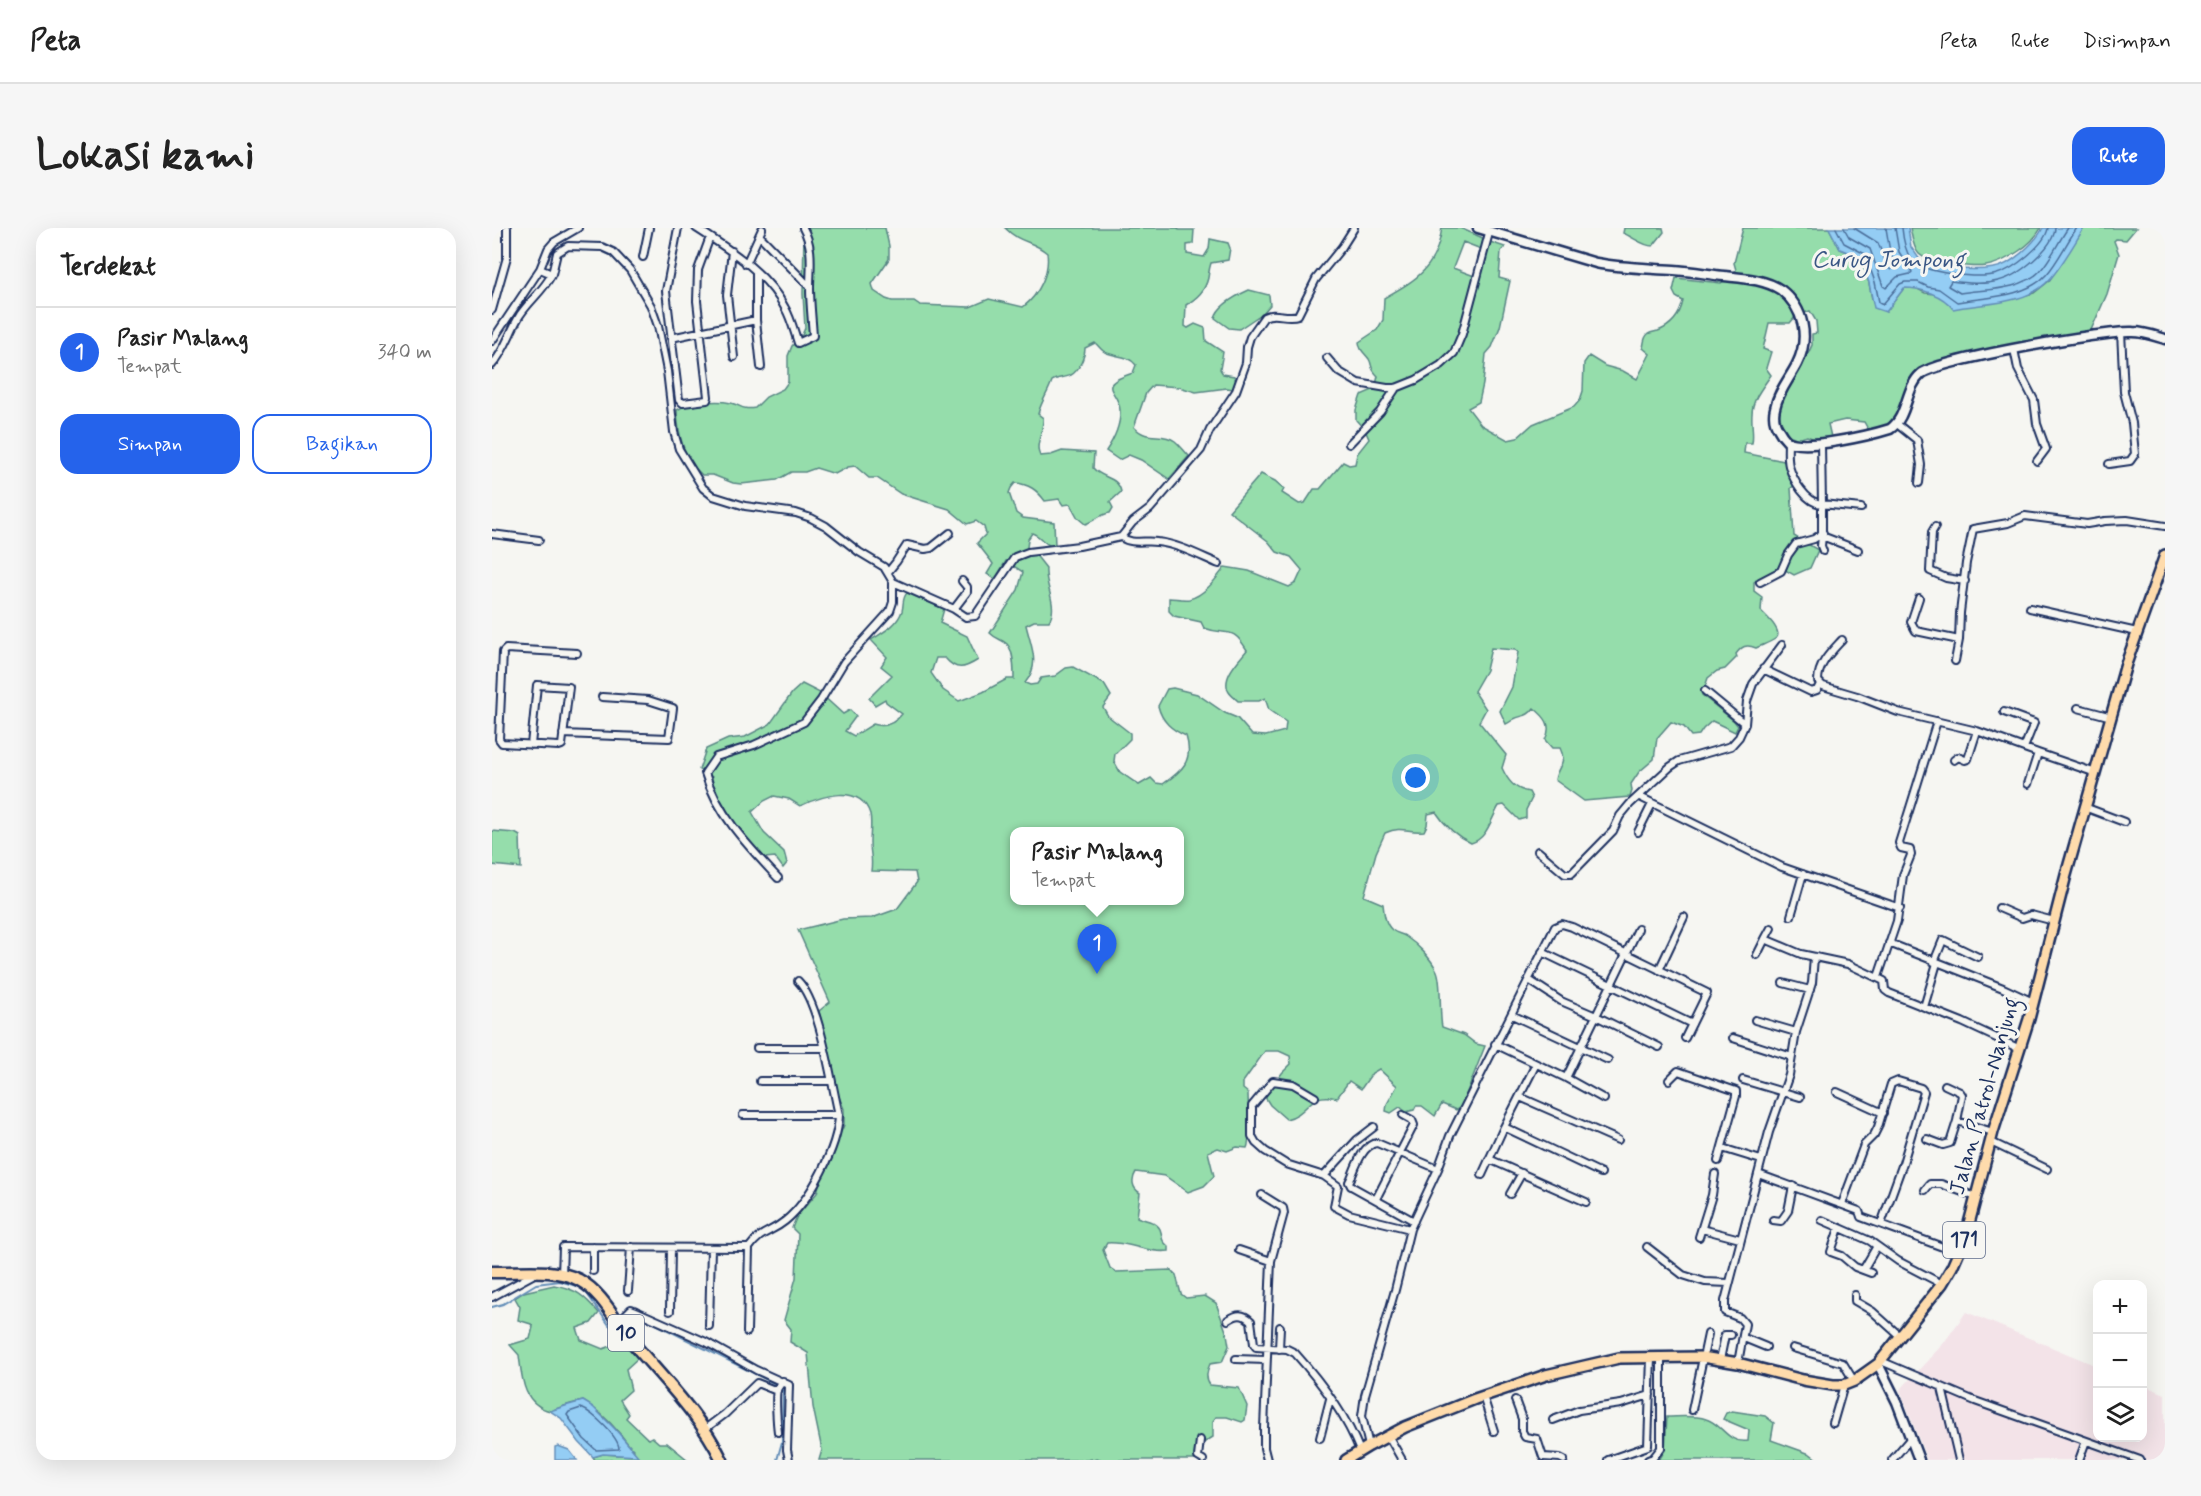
<!DOCTYPE html>
<html lang="id">
<head>
<meta charset="utf-8">
<style>
	body { margin:0; font-family:Mynerve,sans-serif; background:#f6f6f6; color:#222 }
	.controls { position:absolute; right:18px; bottom:18px; display:grid; overflow:hidden; border-radius:12px; box-shadow:0 6px 24px #0002 }
	.controls button { width:54px; height:54px; display:grid; place-items:center; padding:0; border:0; border-bottom:2px solid #e0e0e0; background:#fff; color:#222; font:30px sans-serif }
	.you { position:absolute; left:924px; top:550px; width:21px; height:21px; margin:-15px; border:4px solid #fff; border-radius:50%; background:#1a73e8; box-shadow:0 0 0 9px #1a73e833 }
	.badge { display:grid; place-items:center; width:39px; height:39px; border-radius:50%; background:#2563eb; color:#fff; font-size:20px; font-weight:700 }
	.pin { position:absolute; translate:-50% -50px; filter:drop-shadow(0 2px 3px #0008) }
	.pin::after { content:''; position:absolute; top:32px; width:21px; height:18px; background:inherit; clip-path:polygon(0 0,100% 0,50% 100%) }
	.popup { position:absolute; left:518px; top:599px; width:174px; height:78px; box-sizing:border-box; display:grid; place-content:center; border-radius:12px; background:#fff; filter:drop-shadow(0 2px 4px #0005); font-size:20px; white-space:nowrap; color:#767676 }
	.popup b { font-size:22px; color:#222 }
	.popup::after { content:''; position:absolute; left:50%; top:100%; margin-left:-12px; border:12px solid transparent; border-top-color:#fff }
	.list { margin:0; padding:0; list-style:none }
	h2 { display:flex; justify-content:space-between; align-items:center; height:78px; margin:0; padding:0 24px; font-size:26px }
	h2 small { font-size:20px; font-weight:400; color:#767676 }
	.list li { display:grid; grid-template-columns:39px 1fr auto; gap:18px; align-items:center; box-sizing:border-box; height:90px; padding:0 24px; border-top:2px solid #e0e0e0 }
	.list b { display:block; font-size:22px; white-space:nowrap }
	.list p { margin:0; font-size:20px; white-space:nowrap; color:#767676 }
	.list em { font-size:20px; font-style:normal; color:#767676 }
	.actions { display:flex; gap:12px; padding:18px 24px }
	.actions a { flex:1; padding:14px 0; border:2px solid #2563eb; border-radius:18px; text-align:center; font-size:21px; color:#2563eb }
	.actions .main { background:#2563eb; color:#fff }
	.icon { flex:none; width:33px; height:33px; fill:none; stroke:currentColor; stroke-width:2; stroke-linecap:round; stroke-linejoin:round }
	.map { position:relative; flex:none; width:1673px; height:1232px; overflow:hidden; border-radius:18px }
	header { display:flex; align-items:center; gap:36px; box-sizing:border-box; height:84px; padding:0 30px; background:#fff; border-bottom:2px solid #e0e0e0 }
	header strong { font-size:28px }
	nav { display:flex; gap:33px; margin-inline-start:auto; font-size:21px }
	.intro { display:flex; align-items:center; justify-content:space-between; box-sizing:border-box; height:144px; padding:0 36px }
	h1 { margin:0; font-size:42px }
	.button { padding:15px 27px; border-radius:18px; background:#2563eb; color:#fff; font-size:21px; font-weight:700 }
	main { display:flex; gap:36px; padding:0 36px }
	aside { flex:1; background:#fff; border-radius:18px; box-shadow:0 6px 24px #0002 }
	.map>svg:first-child { display:block }
</style>
</head>
<body>
<header>
<strong>Peta</strong>
<nav><a>Peta</a><a>Rute</a><a>Disimpan</a></nav>
</header>
<div class="intro"><h1>Lokasi kami</h1><a class="button">Rute</a></div>
<main>
<aside>
<h2>Terdekat<small></small></h2>
<ul class="list">
<li><span class="badge">1</span><div><b>Pasir Malang</b><p>Tempat</p></div><em>340 m</em></li>
</ul>
<div class="actions"><a class="main">Simpan</a><a>Bagikan</a></div>
</aside>
<div class="map">
<svg width="1673" height="1232" viewBox="0 0 1673 1232">
	<rect width="100%" height="100%" fill="#f6f6f2"/>
	<filter id="ink" filterUnits="userSpaceOnUse"><feTurbulence type="fractalNoise" baseFrequency=".0167" numOctaves="2"/><feDisplacementMap in="SourceGraphic" scale="12" xChannelSelector="R" yChannelSelector="G"/><feConvolveMatrix kernelMatrix="1 2 1 2 8 2 1 2 1" color-interpolation-filters="sRGB"/></filter>
	<g filter="url(#ink)">
		<path fill="#f3e3e8" d="M1474 1084 1605 1138 1606 1210H1650L1651 1157 1673 1166V1232H1435L1408 1162 1451 1116Z"/>
		<path fill="#95ddab" stroke="#588684" stroke-width="1.5" fill-rule="evenodd" d="M312 0H393L397 18V31L380 56 382 63 394 71 400 73H422L428 77 478 79 497 71 531 79C547 67 558 44 555 25 540 12 529 16 513 0H686L687 2H702L701 16 695 17V26L712 29 717 21 718 11 736 15 738 20 736 32 719 35C717 41 717 44 716 50 713 63 705 70 694 77L693 98 696 100 703 96 713 100 714 113 731 124 728 141 731 146 742 148 744 153 741 161 735 160 704 164 687 159 661 157 654 165 642 199C656 214 669 203 683 213 688 217 692 223 697 228L677 251 649 232 637 227 627 232 614 223C622 211 629 197 628 182 627 162 601 158 641 145L644 137C636 127 625 129 615 125 610 124 607 118 603 115L593 120C593 128 587 143 579 147 573 150 566 149 560 153 556 165 549 174 546 186L551 190C552 203 542 217 548 228L559 227 570 223 602 225 601 240C610 251 626 248 629 264L618 274 621 280 618 285C608 286 603 293 593 296L586 290 578 276 571 277 567 271 553 273C545 262 537 256 523 255L519 260 517 265 524 285 531 290 562 294 563 317 560 318C551 316 549 308 540 305L536 311 535 320 543 326 554 340C552 357 567 378 557 393H542L534 397C539 419 549 436 533 455L538 457 545 456 549 450 563 448 574 440 581 439 612 456 619 468 611 479 616 488 638 505V511L623 526 622 533 628 544 647 557 659 550 664 555 671 556C690 543 702 533 694 508 680 502 670 494 666 478L675 461 681 460 705 466 733 485 745 490 760 507 774 508 793 503 794 494 777 482 773 470 767 473H746C743 470 737 466 736 462 730 448 748 431 755 422 739 396 736 409 712 400L709 394 682 388 677 383V370C683 370 691 372 697 371 712 368 724 351 733 339L757 343 797 359 804 355 810 342 799 329 785 324 776 313 737 283 769 246 783 253 792 261 790 265 807 276 813 275 822 261H828L851 234 857 237 863 236 865 226 877 211 873 202 864 192V182L869 167 883 161 886 148C877 139 881 138 877 131 872 124 868 123 867 114L885 102 891 92 892 70C925 51 944 41 950 0H968L993 11 989 21 971 14 961 40 985 49 998 14 1013 19 1009 23 1007 50 1018 53 1008 99 1000 119 994 126 991 156 987 174 976 180 989 197 1016 212 1025 210 1041 196 1082 179 1088 172 1091 163 1092 135 1097 128 1113 138 1131 143 1145 151 1158 126 1151 120C1152 115 1152 109 1156 106 1159 104 1162 104 1166 103 1179 98 1188 87 1191 73L1184 69 1181 63 1184 50 1229 55 1244 42 1242 35 1251 0H1337L1348 21 1368 29 1377 55 1380 71 1394 84 1412 60H1424L1433 65 1445 66 1457 75 1484 76 1518 71 1542 65 1557 53 1592 0H1644L1634 12 1624 11 1622 13 1627 26 1615 66 1599 102 1442 135C1410 156 1415 166 1400 197L1389 202 1376 201 1372 194 1353 192 1336 196 1339 209 1325 212 1315 208 1306 211 1297 207 1287 194 1288 174 1311 137 1320 117V106L1325 105 1324 93 1318 83 1304 88 1298 95H1277L1271 121 1279 124 1274 140 1279 147C1271 159 1260 171 1260 186 1259 196 1262 205 1260 215H1253L1252 225 1292 233 1302 258 1299 260 1302 308 1326 322 1318 340 1302 347 1288 339 1262 354V363L1270 369 1269 383C1274 388 1293 405 1283 411 1277 415 1270 417 1264 420 1254 416 1250 418 1244 426L1245 429 1233 441 1225 443 1216 450 1210 467 1242 493 1246 498 1243 504 1220 493 1211 501 1207 507 1199 508 1192 499 1179 494 1165 510 1162 531 1147 544 1139 556 1140 563 1138 569 1092 573 1063 552C1065 537 1076 536 1068 520H1060L1053 512C1061 497 1053 489 1042 480 1036 489 1030 487 1022 491 1019 493 1017 495 1014 496L1008 483 1020 459 1026 424 1023 422 999 420 994 442 982 463 994 481 987 494 1014 527 1010 540C1016 553 1022 561 1037 564L1040 570 1034 582V590L1027 592 1012 577 1007 578C999 591 995 611 979 615 964 608 953 598 944 584L936 586 935 597 932 603C915 605 911 597 893 605L884 625 872 668 891 676C892 685 893 696 900 702 904 705 909 706 913 708 925 716 939 730 945 743 950 754 947 784 950 799L972 807 984 816 993 818 969 879 964 882 950 876 943 888 930 878H924L922 882 914 884 908 879 899 885 894 883 895 876 905 858 887 841 880 845 869 861 857 853 845 870C815 863 819 885 794 891L778 877 773 869 790 845 799 836 798 828 787 823H773L751 854V861L756 865C756 877 759 913 755 920L745 919 735 923 726 920 716 924 722 948 712 958 696 964 673 948 644 944C639 952 640 960 648 965L645 989C652 992 664 993 668 1001 672 1012 667 1010 677 1019V1023C657 1026 636 1013 615 1015L611 1022 618 1040 624 1044 679 1042 684 1047 689 1066 694 1070 713 1068 724 1075 735 1106 737 1118 730 1134 718 1136C715 1142 713 1151 718 1157L747 1160 755 1178 753 1192 750 1194 735 1189H724L721 1193V1209L703 1220 702 1228 705 1232H610L605 1230 595 1232H327L330 1222 321 1179 316 1125 298 1114 299 1101 292 1092 304 1050 306 1006 300 1000 305 988 325 965 328 953 352 897V881L341 854 334 812 327 783 338 774 306 702 351 691 380 690 405 681 425 654 423 644 379 643C381 630 378 626 378 615 378 606 380 594 378 586 368 555 329 568 308 578L297 571 282 568 272 573 260 584 272 605 292 624 295 635 291 640 283 629 273 630C254 611 221 576 220 549L207 542 214 521 236 511 253 509 278 496 300 465 310 456 328 465 351 486 358 482 364 488 353 503 362 508 381 496C393 500 402 496 410 486L394 474 393 471 383 477 377 470 400 447 389 438 395 429 379 412C391 404 405 398 410 383 412 376 410 370 415 365L452 381 448 395 475 408 486 432C472 441 464 443 453 430H444L439 445 451 462 467 473 491 464 515 451H522C522 441 522 423 515 416 509 411 504 411 498 405L526 362 531 344 514 333 503 351 495 346 501 336 499 333 485 315 494 306 492 299 484 293 475 296 457 281 409 266 385 250H377L363 238 356 239 343 246 324 240 313 244H299L285 252 249 256 241 255 221 247H210C191 230 186 206 185 182 198 174 225 172 239 175 250 178 250 182 263 180L274 169 291 161 296 154V128L300 118 310 107 313 100 311 66ZM522 604H688V672H522Z
			M1132 0H1171L1172 4 1161 18C1151 18 1141 9 1131 5Z
			M1418 0H1549C1544 9 1536 17 1527 23 1498 43 1486 40 1453 35 1444 33 1433 32 1427 26 1421 20 1420 8 1418 0Z
			M757 62 777 67 778 77 771 85 747 101 737 100 723 90C726 77 746 67 757 62Z
			M0 603 23 605 28 608 29 640 0 637Z
			M62 1057C85 1061 92 1068 107 1085L99 1095 85 1100 89 1112 111 1121 127 1115H134L146 1130 134 1141 139 1162 128 1172 137 1186 134 1190 156 1211 160 1209 167 1215H175L196 1232H103L101 1229 111 1226 140 1228 142 1222C136 1217 134 1213 129 1207 119 1195 105 1181 91 1173 79 1175 69 1179 58 1183 31 1176 30 1151 27 1127L18 1117 38 1111 41 1099 39 1096 26 1092 28 1079 23 1070 32 1064Z
			M1240 1183 1273 1188 1282 1195 1279 1212 1318 1226 1326 1232H1167L1173 1222 1175 1189C1187 1189 1202 1187 1214 1191 1231 1196 1235 1216 1256 1213L1257 1202 1231 1191 1234 1185Z"/>
		<path fill="#94cdf4" stroke="#648eb8" stroke-width="1.5" d="M1337 0H1416L1419 19 1428 32C1450 40 1478 44 1502 40 1518 38 1543 15 1551 0H1592C1582 16 1570 38 1558 51 1536 77 1492 75 1461 81 1451 67 1429 60 1412 60L1394 84 1382 80 1377 55 1368 29 1348 21Z
			M91 1173 101 1179 123 1201 146 1228 111 1226 101 1229 87 1214 69 1190 58 1183C69 1179 79 1176 91 1173Z
			M66 1218 77 1222 85 1232H63V1219Z"/>
		<g fill="none" stroke-linecap="round" stroke-linejoin="round">
			<path stroke="#4b6e9a" stroke-width="1.5" d="M1344 0 1352 15 1373 26 1383 54 1387 74 1391 76 1408 56 1413 54H1426L1436 59 1447 61 1465 74C1493 69 1533 70 1554 47 1566 34 1574 15 1585 0
				M1352 0 1357 9 1378 21 1391 58 1394 60 1405 49 1418 46 1420 44 1407 24 1403 0
				M1362 0 1386 15 1396 40 1399 42 1403 37 1398 24 1394 0
				M1410 0C1411 10 1413 23 1419 31 1431 46 1487 51 1505 46 1521 42 1554 16 1556 0
				M1563 0C1562 20 1525 49 1506 53 1491 57 1474 55 1459 53L1456 58 1468 65C1493 61 1529 63 1548 43 1559 31 1566 14 1576 0
				M89 1180C100 1184 127 1209 127 1221L104 1222 92 1211 75 1187 77 1184Z"/>
			<path stroke="#648eb8" stroke-width="2" d="M0 1079 11 1076 44 1056 68 1053 91 1060 117 1097 120 1099 122 1098
				M150 1089 291 1160 290 1214 285 1232"/>
			<defs>
				<path id="street" d="M186 0 174 63 187 172 191 175 215 172 216 169 205 73 206 42 218 9
					M204 0C236 21 275 44 293 80 299 90 302 103 306 115L321 108C320 92 318 76 318 60 318 39 322 20 311 0
					M268 8 318 59
					M240 23 235 67 242 129
					M151 29 157 0
					M254 36 270 1
					M264 45V92L269 139
					M60 46 65 25 76 18 110 19 121 24 138 42 159 78 166 98 175 143 182 204 187 221 211 260 221 268 253 278 304 285 319 290 334 298 367 324 392 339 401 354 462 381 474 389 483 388 523 329 536 324 587 318 629 309 641 294 658 281 709 222 718 202 744 163 754 135 755 119 758 109 772 89C783 83 794 91 806 87L824 51 850 19 862 0
					M0 82 15 29V0
					M179 110 264 92
					M0 113 48 41
					M1522 121 1526 141 1542 172 1545 196 1554 221 1545 233
					M835 130 846 143 866 155 895 160H904L924 152 949 137 962 125 970 106 997 5
					M0 137C13 123 18 103 28 87 38 72 51 63 60 46L48 41 56 21 62 14 86 0
					M1405 196 1425 212 1429 237 1427 255
					M1296 213C1296 221 1295 230 1297 238 1301 252 1314 275 1330 276V308L1366 322
					M857 216 888 184 904 160
					M1329 216 1330 276 1369 280
					M1617 236 1638 233 1643 226 1640 195 1632 164 1629 104
					M1443 299 1440 304 1438 343 1454 350 1473 353
					M0 306 47 312
					M1330 308 1329 318 1331 323
					M629 309C640 317 652 312 665 314 686 316 708 328 727 336
					M396 344 404 334 415 317 433 321 439 320 458 305
					M1268 354 1289 343 1296 327 1304 316 1322 311 1331 305
					M1427 370 1419 394 1424 403 1467 412
					M1538 380 1645 404
					M462 381 475 364V359L470 353
					M1350 412C1339 424 1326 436 1326 453L1331 458 1365 468 1406 484 1485 503 1546 525
					M1463 433 1467 412 1468 385 1474 335 1481 301 1516 295 1533 288 1595 296 1613 293 1635 292 1673 298
					M1271 441 1319 464 1325 462 1328 456
					M1213 463 1253 496
					M1586 480 1620 489
					M1512 484 1542 495 1532 520
					M71 506 177 510 181 480 156 472 110 469
					M39 517 45 457 77 459 70 517 67 518 10 515 7 511 11 424 14 421 85 425
					M1462 532 1466 529 1473 532 1476 531 1485 503
					M1536 556 1546 525 1604 545
					M1148 569 1290 639 1408 680
					M1595 580 1632 594
					M1146 604 1160 576
					M1046 623 1073 646H1079L1121 603 1128 588 1138 576 1178 539 1187 533 1239 518 1247 509 1253 496 1255 473 1261 456 1290 417
					M286 650C257 619 225 586 213 545L224 529 262 517 312 494 329 472 352 434 398 383 401 374V354
					M1507 680 1530 690 1539 687 1562 693
					M1299 688 1311 646
					M1279 700 1273 711 1309 726 1356 736 1392 753 1393 762 1397 765 1470 794 1528 821
					M1397 715 1511 760 1541 774
					M1050 724 1200 796
					M1265 727 1273 711
					M1442 734 1451 712 1486 729
					M1167 742 1192 689
					M1386 749 1405 693 1411 647 1419 627 1418 622 1409 620 1407 615 1445 493
					M1037 752 1069 773 1104 788 1167 819
					M1291 755 1318 762
					M1432 779 1445 735
					M1020 787 1116 832
					M1263 792 1304 804
					M1241 810 1300 829
					M1003 816 1074 850 1112 871
					M265 820H331
					M1074 850 1146 701
					M1177 852 1186 843 1244 863V868L1226 933
					M1251 852 1308 869
					M268 853H339
					M1453 857 1468 864 1470 867 1465 893
					M1345 864 1391 885
					M823 869 801 856 781 853 760 878V908L764 915 773 923 794 936 832 948
					M1028 869 1126 912
					M251 887H347
					M882 899 865 912 832 948 846 958 842 978 857 986 918 1001
					M1012 899 1109 945
					M1435 911 1451 917 1458 915 1465 893 1501 904
					M1499 914 1555 941
					M1230 920 1269 932
					M997 931 1094 974
					M1266 946 1367 983 1369 989 1467 1025
					M990 947 1012 899 1044 836
					M1433 962 1438 956H1449L1484 969
					M1018 966 1030 945
					M770 967 791 980 792 985 779 1033 772 1200V1220L775 1232
					M884 971 922 897 920 892 911 887
					M1350 976 1372 917 1382 907 1386 899 1399 856 1406 853 1429 860 1432 864 1429 874 1411 935 1389 996
					M1281 992 1289 993 1296 983 1301 958
					M1330 992 1378 1013 1406 1033 1450 1056
					M922 993 859 958 857 954 859 950C864 938 871 916 885 915L946 941
					M1347 1000 1339 1024 1350 1028 1363 1039 1371 1042
					M1210 1001 1248 1011
					M1207 1009 1220 967 1223 946
					M1155 1019 1191 1047 1213 1054 1237 1055
					M747 1022 779 1033
					M101 1043V1019
					M1379 1045 1371 1042 1385 1018
					M70 1047 71 1019 257 1020C270 1002 277 1006 293 993 318 973 346 919 347 887 339 854 328 775 306 753
					M136 1063 139 1019
					M1363 1067V1073L1380 1083 1409 1109
					M0 1069 44 1045
					M178 1083 179 1020
					M124 1091 131 1089 139 1081 144 1083 214 1114 264 1142 297 1157 295 1222 297 1232
					M736 1092C745 1086 751 1085 759 1093L762 1116 764 1119 795 1121 803 1125C829 1154 854 1187 868 1223
					M217 1098 219 1020
					M255 1104 257 1020
					M1252 1110 1274 1119
					M1301 1120 1351 1135 1362 1153
					M787 1121 788 1099
					M744 1131 774 1132
					M1228 1132 1233 1107H1239
					M1389 1133 1483 1173 1648 1232
					M1246 1135 1253 1096 1248 1090 1233 1084V1073L1277 904 1297 847 1304 804 1320 755 1322 729
					M1450 1160 1467 1232
					M991 1168 1002 1203
					M1023 1172 1030 1191V1203L1033 1209 1045 1211 1051 1229 1068 1230 1072 1232
					M1200 1182 1216 1106
					M1061 1192 1087 1182 1129 1176 1158 1167
					M1341 1195 1352 1157
					M213 1201 233 1186 265 1155 285 1163
					M286 1204C285 1197 283 1169 285 1162 286 1159 289 1156 291 1153
					M897 1209 910 1232
					M828 1210 838 1171
					M708 1212 706 1229 711 1232
					M877 1218 870 1188 873 1167 903 1062 918 1001 946 941 958 908 1063 699 1070 696 1080 699 1215 765 1193 810
					M1116 1232 1156 1218 1159 1129
					M1156 1232 1161 1230 1169 1220V1129
					M1400 1232 1418 1211
					M1587 1232 1594 1213"/>
				<path id="secondary" d="M986 0 1104 35C1130 40 1155 40 1182 42 1198 43 1215 46 1232 48 1250 50 1273 51 1289 62 1312 80 1318 110 1305 136 1298 150 1286 164 1283 180 1281 188 1282 195 1287 202 1289 206 1292 210 1295 213 1312 223 1379 207 1398 201 1416 189 1413 160 1429 146 1445 132 1616 102 1641 104 1652 104 1663 108 1673 111
					M1386 1136 1405 1174 1427 1232"/>
				<path id="primary" d="M854 1232 877 1218 913 1199 983 1171 1054 1147 1127 1130 1210 1129 1246 1135 1311 1152 1341 1157H1352L1362 1153 1386 1136 1450 1056 1460 1039 1474 1007 1501 904 1537 791 1574 647 1634 436 1673 327"/>
				<path id="highway" d="M0 1044C27 1045 62 1039 87 1052 111 1065 124 1094 141 1115 173 1153 208 1187 230 1232"/>
			</defs>
			<use href="#street" stroke="#1b2f5e" stroke-width="10"/>
			<use href="#secondary" stroke="#1b2f5e" stroke-width="13"/>
			<use href="#primary" stroke="#1b2f5e" stroke-width="14"/>
			<use href="#highway" stroke="#1b2f5e" stroke-width="15"/>
			<use href="#street" stroke="#f6f6f2" stroke-width="6"/>
			<use href="#secondary" stroke="#f6f6f2" stroke-width="8"/>
			<use href="#primary" stroke="#fedbac" stroke-width="9"/>
			<use href="#highway" stroke="#fedbac" stroke-width="10"/>
		</g>
	</g>
	<g text-anchor="middle" dominant-baseline="central" stroke-width="6" stroke-linejoin="round" paint-order="stroke">
		<g fill="#f6f6f2" stroke="#5d6b8a" stroke-width="1.5">
			<rect x="1451" y="994" width="42" height="36" rx="4.5"/>
			<rect x="116" y="1087" width="36" height="36" rx="4.5"/>
		</g>
		<g font-size="21" font-weight="bold" fill="#1b2f5e">
			<text x="1472" y="1012">171</text>
			<text x="134" y="1105">10</text>
		</g>
		<g font-size="22" fill="#1b2f5e" stroke="#f6f6f2">
			<text transform="translate(1493 868) rotate(-74)">Jalan Patrol-Nanjung</text>
		</g>
		<g font-size="24" font-style="italic" fill="#395684" stroke="#f6f6f2">
			<text x="1396" y="32">Curug Jompong</text>
		</g>
	</g>
</svg>
<div class="controls">
<button>+</button>
<button>−</button>
<button><svg class="icon" aria-label="layers" viewBox="0 0 24 24"><path d="M12 4l9 5-9 5-9-5zM3 14l9 5 9-5"/></svg></button>
</div>
<div class="you"></div>
<div class="pin badge" style="left:605px;top:746px">1</div>
<div class="popup"><b>Pasir Malang</b>Tempat</div>
</div>
</main>
</body>
</html>
